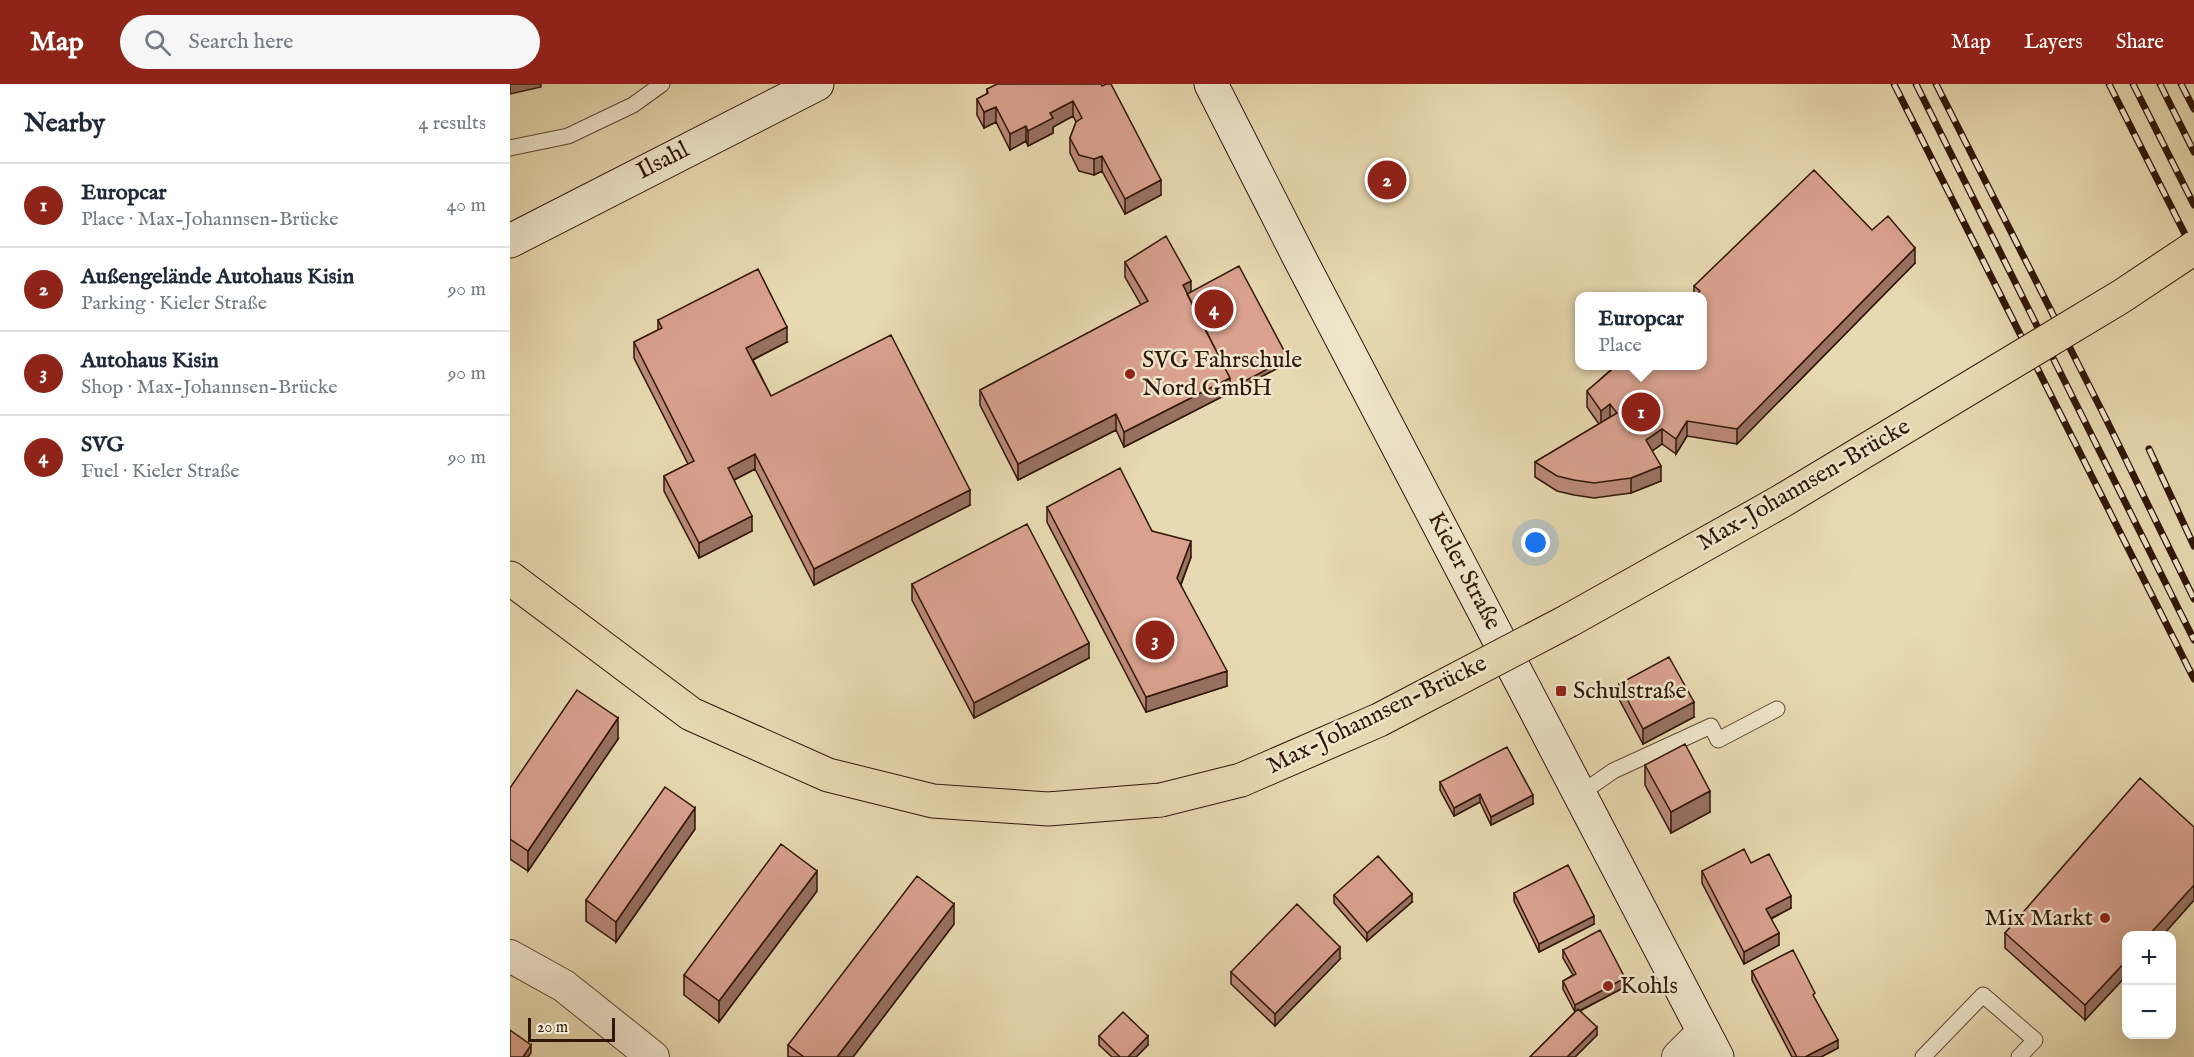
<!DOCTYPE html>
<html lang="en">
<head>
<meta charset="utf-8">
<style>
	body { margin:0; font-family:"IM FELL English",serif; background:#f6f6f7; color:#1f2937 }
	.controls { position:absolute; right:18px; bottom:18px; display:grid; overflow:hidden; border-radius:12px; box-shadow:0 6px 24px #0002 }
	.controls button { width:54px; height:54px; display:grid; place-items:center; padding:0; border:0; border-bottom:2px solid #e0e1e3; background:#fff; color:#1f2937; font:30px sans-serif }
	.scale { position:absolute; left:18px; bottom:15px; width:87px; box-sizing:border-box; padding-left:6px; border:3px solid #301609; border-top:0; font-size:16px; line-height:21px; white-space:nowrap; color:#301609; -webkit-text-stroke:4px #efe6cc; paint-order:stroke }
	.you { position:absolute; left:1026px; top:459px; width:21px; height:21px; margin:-15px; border:4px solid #fff; border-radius:50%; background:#1a73e8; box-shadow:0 0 0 9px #1a73e833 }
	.badge { display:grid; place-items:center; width:39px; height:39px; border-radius:50%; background:#8f2418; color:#fff; font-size:20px; font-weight:700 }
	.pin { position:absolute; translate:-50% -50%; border:3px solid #fff; box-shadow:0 2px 6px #0006 }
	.popup { position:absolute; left:1065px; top:208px; width:132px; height:78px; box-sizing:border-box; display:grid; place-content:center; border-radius:12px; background:#fff; filter:drop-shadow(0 2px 4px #0005); font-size:20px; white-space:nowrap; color:#747a83 }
	.popup b { font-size:22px; color:#1f2937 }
	.popup::after { content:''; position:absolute; left:50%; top:100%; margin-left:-12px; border:12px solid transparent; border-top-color:#fff }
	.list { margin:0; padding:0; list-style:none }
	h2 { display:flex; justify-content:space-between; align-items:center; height:78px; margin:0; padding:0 24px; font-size:26px }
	h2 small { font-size:20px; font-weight:400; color:#747a83 }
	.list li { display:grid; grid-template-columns:39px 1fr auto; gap:18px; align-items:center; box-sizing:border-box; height:84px; padding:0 24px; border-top:2px solid #e0e1e3 }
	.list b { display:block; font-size:22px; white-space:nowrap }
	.list p { margin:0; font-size:20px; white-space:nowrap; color:#747a83 }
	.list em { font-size:20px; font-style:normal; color:#747a83 }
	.icon { flex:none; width:33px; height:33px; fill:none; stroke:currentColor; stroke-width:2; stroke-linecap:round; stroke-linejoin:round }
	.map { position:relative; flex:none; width:1684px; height:973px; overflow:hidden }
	header { display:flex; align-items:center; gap:36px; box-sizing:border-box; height:84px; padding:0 30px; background:#8f2418; color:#fff }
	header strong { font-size:28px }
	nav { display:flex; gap:33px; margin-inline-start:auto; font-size:21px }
	.search { width:420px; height:54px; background:#f6f6f7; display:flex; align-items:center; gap:15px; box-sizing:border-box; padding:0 21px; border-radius:33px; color:#747a83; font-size:22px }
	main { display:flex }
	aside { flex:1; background:#fff }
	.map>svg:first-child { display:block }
</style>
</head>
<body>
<header>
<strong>Map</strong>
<div class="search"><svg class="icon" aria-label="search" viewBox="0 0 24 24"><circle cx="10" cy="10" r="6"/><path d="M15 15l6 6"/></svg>Search here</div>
<nav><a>Map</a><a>Layers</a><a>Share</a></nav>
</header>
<main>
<aside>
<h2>Nearby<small>4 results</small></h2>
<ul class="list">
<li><span class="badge">1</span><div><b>Europcar</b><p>Place · Max-Johannsen-Brücke</p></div><em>40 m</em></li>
<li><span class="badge">2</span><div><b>Außengelände Autohaus Kisin</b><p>Parking · Kieler Straße</p></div><em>90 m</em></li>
<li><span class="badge">3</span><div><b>Autohaus Kisin</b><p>Shop · Max-Johannsen-Brücke</p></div><em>90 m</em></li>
<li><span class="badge">4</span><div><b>SVG</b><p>Fuel · Kieler Straße</p></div><em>90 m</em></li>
</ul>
</aside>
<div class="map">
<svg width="1684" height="973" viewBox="0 0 1684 973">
	<rect width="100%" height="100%" fill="#e7d9b1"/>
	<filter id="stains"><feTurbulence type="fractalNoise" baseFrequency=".00333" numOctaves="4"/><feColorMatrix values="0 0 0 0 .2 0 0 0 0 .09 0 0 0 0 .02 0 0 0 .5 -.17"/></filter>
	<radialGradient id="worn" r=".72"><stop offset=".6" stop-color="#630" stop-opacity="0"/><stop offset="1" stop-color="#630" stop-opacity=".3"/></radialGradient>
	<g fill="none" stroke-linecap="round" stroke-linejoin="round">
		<defs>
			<path id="lane" d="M0 64 58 52 123 21 152 0
				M1070 710 1103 687 1201 642 1208 656 1267 625
				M1413 973 1473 911 1525 956 1509 973"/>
			<path id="street" d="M0 872 54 902 143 973
				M1168 973 1194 947"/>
			<path id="secondary" d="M701 0 790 175 1207 973
				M0 157 307 0"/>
			<path id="primary" d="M0 494 181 630 318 691 423 717 538 725 651 716"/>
		</defs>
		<use href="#lane" stroke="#5e4733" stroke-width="17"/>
		<use href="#street" stroke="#5e4733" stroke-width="34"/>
		<use href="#secondary" stroke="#301609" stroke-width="35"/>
		<use href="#primary" stroke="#301609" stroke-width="35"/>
		<use href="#lane" stroke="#efe6cc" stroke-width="15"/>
		<use href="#street" stroke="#efe6cc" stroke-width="32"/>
		<use href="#secondary" stroke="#efe6cc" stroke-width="33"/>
		<use href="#primary" stroke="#e7d9b1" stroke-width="33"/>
		<defs>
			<path id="rail" d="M1384 0 1684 595
				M1406 0 1684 556
				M1426 0 1596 335 1684 515
				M1599 0 1684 168
				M1623 0 1684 121
				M1650 0 1684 68
				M1671 0 1684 25
				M1639 365 1684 462"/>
		</defs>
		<use href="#rail" stroke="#301609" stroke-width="7"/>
		<use href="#rail" stroke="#efe6cc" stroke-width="4.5" stroke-dasharray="14" stroke-linecap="butt"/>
		<defs>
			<path id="primary-bridge" d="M651 716 731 696 869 636 1058 537 1270 418 1612 212 1684 164"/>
		</defs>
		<use href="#primary-bridge" stroke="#301609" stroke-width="35" stroke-linecap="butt"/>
		<use href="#primary-bridge" stroke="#e7d9b1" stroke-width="33"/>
	</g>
	<path fill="#bb8a7a" stroke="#301609" stroke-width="1.5" d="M591 0 651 111 615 130 592 87 584 91 569 87 560 69V54L566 38 563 32 543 43V49L518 62 516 57 500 66 486 38 474 44 467 31V15L477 10V5Z
		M1362 146 1405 179 1227 360 1177 352 1166 370 1152 360 1142 367 1151 397 1121 409 1084 414 1064 411 1047 407 1025 393V378L1089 340 1077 323V307L1184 212V202Z
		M615 178 681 208 778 279 614 363 606 346 508 396 470 321V306L631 221 615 193Z
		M148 236 277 258 243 276 261 312 460 421 304 501 245 385 224 396 242 447 189 474 154 407V392L178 380 124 274V258L148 246Z
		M537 423 642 447 681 473 671 501 717 602 636 628 537 438Z
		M402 500 579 574 464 634 402 516Z
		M1109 600 1184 633 1133 660 1109 615Z
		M108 655 18 787 0 775V704Z
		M1135 681 1200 728 1161 749 1135 701Z
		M930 698 1023 720 981 741 970 718 944 732 930 706Z
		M1684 743V816L1652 852H1617V891L1575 936 1495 864V849Z
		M185 745 106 858 76 837V816Z
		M1241 779 1281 824 1261 835 1269 861 1234 880 1192 799V787Z
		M307 807 209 938 174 911V891Z
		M1004 809 1084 840 1029 868 1004 817Z
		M824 811 902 818 857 857 824 819Z
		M444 840 343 973H278V961Z
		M1053 866 1115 903 1070 927 1087 951 1065 973H1020L1065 928 1053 905V897L1063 891 1053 874Z
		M830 875 765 942 721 900V888Z
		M1242 887 1305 915 1328 964 1311 973H1282L1242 896Z
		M589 952 638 961 626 973H602L589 961Z"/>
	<path fill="#987163" stroke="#301609" stroke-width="1.5" d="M0 0H31V3L0 10Z
		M563 17V32L543 43V49L518 62V47L540 29Z
		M486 23V38L474 44V28Z
		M516 42V57L500 66V50Z
		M592 72V87L584 91V75Z
		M651 96V111L615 130V115Z
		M1405 164V179L1227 360V345Z
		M681 197V212L674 216 673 201Z
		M277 243V258L236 279V264Z
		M778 274V279L614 363V348L720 294Z
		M1100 320V335L1091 342V327Z
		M606 330V346L508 396V380Z
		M1177 337V352L1166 370V355Z
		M1152 345V360L1136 371V356Z
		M245 370V385L218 399V384Z
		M1151 382V397L1121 409V394Z
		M460 406V421L304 501V485Z
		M242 432V447L189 474V459Z
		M681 457V473L667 510V494Z
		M579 559V574L464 634V619Z
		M717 587V602L636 628V613Z
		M1184 618V633L1133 660V645Z
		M108 634V655L18 787V767Z
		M1200 707V728L1161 749V728Z
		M970 710V718L944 732V724Z
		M1023 711V720L981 741V733Z
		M185 724V745L106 858V838Z
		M307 787V807L209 938V917Z
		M1684 801V816L1652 852H1638Z
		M902 810V818L857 857V849Z
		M1281 812V824L1256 837V825Z
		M444 820V840L343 973H327Z
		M1084 832V840L1029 868V860Z
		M1269 849V861L1234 880V868Z
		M830 863V875L765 942V930Z
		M1617 876V891L1575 936V921Z
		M1115 894V903L1065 929V921Z
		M1087 943V951L1065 973H1057Z
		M638 952V961L626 973H618Z
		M1328 956V964L1311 973H1295Z
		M21 961V969L18 973H13Z"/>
	<path fill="#d9a18e" stroke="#301609" stroke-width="1.5" d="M487 0H591L592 2 596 0H601L651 96 615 115 592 72 584 75 569 71 560 54 566 38 572 34 563 17 540 29 543 34 518 47 516 42 500 50 486 23 474 28 467 15 478 9 477 5Z
		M1304 86 1362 146 1378 132 1405 164 1227 345 1177 337 1166 355 1152 345 1136 356 1151 382 1121 394 1084 399 1064 396 1047 392 1025 378 1107 329 1100 320 1091 327 1077 307 1106 282H1192V213H1183L1190 207 1184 202Z
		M656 152 681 197 673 201 720 294 614 348 606 330 508 380 470 306 638 217 615 178Z
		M729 182 778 274 720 305V294L677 210Z
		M248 185 277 243 236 264 261 312 381 251 460 406 304 485 245 370 218 384 242 432 189 459 154 392 184 377 124 258 152 244 148 236Z
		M610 384 642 447 681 457 667 494 717 587 636 613 537 423Z
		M517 440 579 559 464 619 402 500Z
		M1159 573 1184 618 1133 645 1109 600Z
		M67 606 108 634 18 767 0 755V704Z
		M1175 660 1200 707 1161 728 1135 681Z
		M997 663 1023 711 981 733 970 710 944 724 930 698Z
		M1630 694 1684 743V801L1638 852H1617V876L1575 921 1495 849Z
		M155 703 185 724 106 838 76 816Z
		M271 760 307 787 209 917 174 891Z
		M1234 765 1241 779 1259 770 1281 812 1256 825 1269 849 1234 868 1192 787Z
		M868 772 902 810 857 849 824 811Z
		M1058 781 1084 832 1029 860 1004 809Z
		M407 792 444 820 327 973H294L278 961Z
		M787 820 830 863 765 930 721 888Z
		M1090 846 1115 894 1065 921 1053 897 1066 890 1053 866Z
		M1283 866 1305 909 1303 911 1328 956 1295 973H1287L1242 887Z
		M1068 925 1087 943 1057 973H1020Z
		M613 928 638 952 618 973H610L589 952Z
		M0 946 21 961 13 973H0Z"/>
	<g fill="#8f2418" stroke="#efe6cc" stroke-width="2">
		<circle cx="620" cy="290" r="6"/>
		<rect x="1045" y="601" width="12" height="12" rx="3"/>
		<circle cx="1595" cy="834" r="6"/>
		<circle cx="1098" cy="902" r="6"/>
	</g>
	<g text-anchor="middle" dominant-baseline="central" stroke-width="5" stroke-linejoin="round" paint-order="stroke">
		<g font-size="24" fill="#301609" stroke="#efe6cc">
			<text transform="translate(153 77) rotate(-27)">Ilsahl</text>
			<text transform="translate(1294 401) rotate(-30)">Max-Johannsen-Brücke</text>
			<text transform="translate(954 487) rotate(62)">Kieler Straße</text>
			<text transform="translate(867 631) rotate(-26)">Max-Johannsen-Brücke</text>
		</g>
		<g font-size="24" fill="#301609" stroke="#efe6cc" text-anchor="start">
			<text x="632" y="276">SVG Fahrschule<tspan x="632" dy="28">Nord GmbH</tspan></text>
			<text x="1063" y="607">Schulstraße</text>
			<text x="1583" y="834" text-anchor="end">Mix Markt</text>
			<text x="1110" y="902">Kohls</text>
		</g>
	</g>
	<rect width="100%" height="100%" filter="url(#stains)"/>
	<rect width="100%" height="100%" fill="url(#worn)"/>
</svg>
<div class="controls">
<button>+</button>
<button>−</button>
</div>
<div class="scale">20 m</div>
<div class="you"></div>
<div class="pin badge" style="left:1131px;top:328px">1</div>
<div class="popup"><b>Europcar</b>Place</div>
<div class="pin badge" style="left:877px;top:96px">2</div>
<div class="pin badge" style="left:645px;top:556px">3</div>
<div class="pin badge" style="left:704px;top:225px">4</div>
</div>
</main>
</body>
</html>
